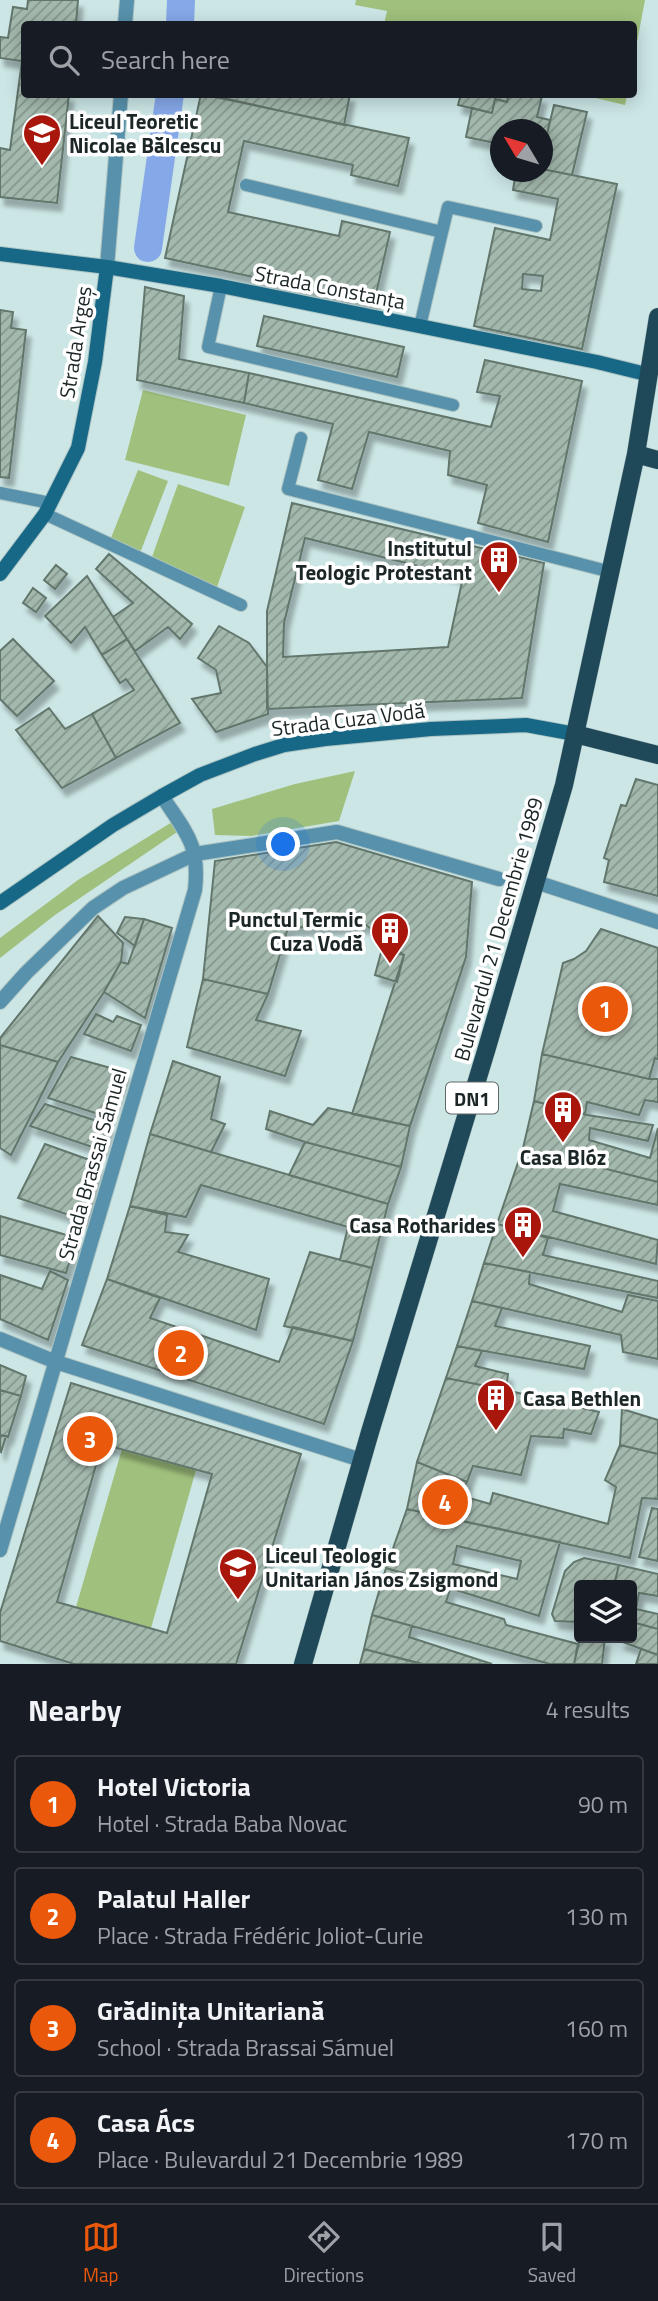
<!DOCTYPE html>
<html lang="en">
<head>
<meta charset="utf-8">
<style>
	body { margin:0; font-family:"Titillium Web",sans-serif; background:#242831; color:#f1f3f6 }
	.controls { position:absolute; right:21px; bottom:21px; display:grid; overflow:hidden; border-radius:7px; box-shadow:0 4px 18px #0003 }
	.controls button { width:63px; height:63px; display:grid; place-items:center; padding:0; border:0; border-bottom:2px solid #363941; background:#171b24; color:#f1f3f6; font:35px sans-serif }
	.compass { position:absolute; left:490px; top:119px; width:63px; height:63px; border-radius:50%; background:#171b24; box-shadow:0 4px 18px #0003; rotate:308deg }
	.you { position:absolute; left:284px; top:845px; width:24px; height:24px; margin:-18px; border:5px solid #fff; border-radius:50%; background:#1a73e8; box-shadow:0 0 0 10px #1a73e833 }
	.badge { display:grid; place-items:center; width:46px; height:46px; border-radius:50%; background:#ea580c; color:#fff; font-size:23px; font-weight:700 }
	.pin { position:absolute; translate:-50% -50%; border:4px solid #fff; box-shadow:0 2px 7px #0006 }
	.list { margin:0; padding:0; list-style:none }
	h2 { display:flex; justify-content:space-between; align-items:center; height:91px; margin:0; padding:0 28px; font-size:30px }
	h2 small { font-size:23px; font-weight:400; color:#9ea1a6 }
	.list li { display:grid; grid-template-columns:46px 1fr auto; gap:21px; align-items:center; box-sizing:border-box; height:98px; margin:0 14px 14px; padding:0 14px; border:2px solid #363941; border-radius:7px }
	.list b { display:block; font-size:26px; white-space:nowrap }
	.list p { margin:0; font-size:23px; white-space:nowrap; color:#9ea1a6 }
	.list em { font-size:23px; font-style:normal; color:#9ea1a6 }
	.icon { flex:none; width:38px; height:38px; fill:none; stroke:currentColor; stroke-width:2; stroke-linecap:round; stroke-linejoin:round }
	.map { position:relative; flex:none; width:658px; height:1664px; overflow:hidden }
	.search { position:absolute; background:#171b24; box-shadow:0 4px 18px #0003; left:21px; right:21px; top:21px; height:77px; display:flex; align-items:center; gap:18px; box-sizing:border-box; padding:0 24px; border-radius:7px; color:#9ea1a6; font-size:26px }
	.sheet { height:539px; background:#171b24 }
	nav { display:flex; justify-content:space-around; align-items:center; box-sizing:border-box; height:98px; border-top:2px solid #363941; background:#171b24; font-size:19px; color:#9ea1a6 }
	nav a { display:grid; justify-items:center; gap:4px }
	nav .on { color:#ea580c }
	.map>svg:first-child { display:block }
</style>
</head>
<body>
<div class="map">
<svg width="658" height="1664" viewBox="0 0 658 1664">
	<defs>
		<pattern id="building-hatch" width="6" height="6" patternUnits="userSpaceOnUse" patternTransform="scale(1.75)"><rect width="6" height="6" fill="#a4b9ae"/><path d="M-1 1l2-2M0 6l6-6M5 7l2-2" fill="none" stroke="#85968d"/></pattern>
		<filter id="shadow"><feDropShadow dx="4.5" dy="8" stdDeviation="2" flood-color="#0004"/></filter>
	</defs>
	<rect width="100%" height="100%" fill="#cbe6e5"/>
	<path fill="#a0c07d" d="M356 0H645L634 58V24H384L387 11 355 5Z
		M583 95H627L625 105Z
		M143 390 246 415 229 486 125 460Z
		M138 470 168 481 140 553 111 538Z
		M178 484 245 507 217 587 152 557Z
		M355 771 339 821 251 836 215 835 212 809 295 784Z
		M177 819 183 828 55 915 0 958V938L78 880Z
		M122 1449 196 1470 151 1628 76 1607Z"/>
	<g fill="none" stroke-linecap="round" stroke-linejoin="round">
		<path stroke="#85a8e8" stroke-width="28" d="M180 24 181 0
			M148 248 170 94"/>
	</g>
	<path fill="url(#building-hatch)" stroke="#62766c" stroke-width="2" fill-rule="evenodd" filter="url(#shadow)" d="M28 0H78L76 24H24V94H69L57 203 0 197V148L10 150 22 61 0 58V37L8 38 13 7 27 9Z
		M201 94 409 138 398 186 351 175 353 165 244 141 228 212 339 236 342 221 390 232 374 303 165 258Z
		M205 94H350L344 125Z
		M461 94H509L507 102 495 99 492 113 458 105Z
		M509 94 542 96 537 117 550 120 543 153 542 130H500V144L466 137 472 108 492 113 495 99 507 102Z
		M554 105 587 112 572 175 542 169V155Z
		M542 169 617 184 582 349 474 326 495 228 550 240 558 199 513 190 516 172H542ZM523 274 543 276 541 291 522 289Z
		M145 287 184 296 179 359 249 373 244 403 137 380Z
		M0 310 13 312 11 328 26 330 9 478 0 477Z
		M264 316 404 347 397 377 257 346Z
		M485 360 582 381 548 542 478 523 487 485 448 475 450 451 369 432 352 489 318 480 333 424 244 403 249 373 491 427 500 396 477 392Z
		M292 503 544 563 522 698 267 709V611ZM305 538 463 577 448 647 283 657 284 623Z
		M109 554 192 624 180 639 168 627 135 651 113 617 133 603 96 569Z
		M56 565 67 574 55 589 44 580Z
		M87 576 127 639 102 655 85 627 71 643 45 616Z
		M33 588 46 598 36 612 23 603Z
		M219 626 249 643 267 667 268 714 216 732 192 699 221 693 216 670 198 658Z
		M13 639 54 681 17 716 0 699V651Z
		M127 639 180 723 116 758 92 714 134 690 126 679 120 683 102 655Z
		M49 708 65 729 92 714 116 758 62 788 16 730Z
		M636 779 658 785V896L604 882 609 860 604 858 621 805 626 806Z
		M336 842 472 882 466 957 410 1126 352 1114 404 955 366 925 288 928 268 994 203 979 215 861Z
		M98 916 123 943 121 962 104 992 58 1062 0 1045V1038Z
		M125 917 144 919 135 946 117 933Z
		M144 919 172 928 145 1018 104 992 121 962 128 964Z
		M601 929 658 948V1059L655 1058 649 1079 542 1054 563 963 574 959 586 951Z
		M382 949 404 955 397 982 375 975Z
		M203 979 268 994 256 1020 301 1031 285 1076 187 1047Z
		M96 1014 113 1022 117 1016 141 1025 131 1051 84 1034Z
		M0 1045 58 1062 11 1155 0 1148Z
		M542 1054 649 1079H658V1102L645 1100 639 1115 587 1102 585 1114 534 1101Z
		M71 1057 125 1072 108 1117 48 1098Z
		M173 1061 220 1077 211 1119 225 1124 211 1152 150 1134Z
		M534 1101 587 1115 653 1125 648 1141 590 1128 589 1140 650 1158 658 1128V1182L523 1148Z
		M45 1104 109 1125 101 1150 30 1126Z
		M328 1108 410 1126 401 1167 305 1142 266 1129 270 1111 313 1125Z
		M150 1134 388 1204 372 1268 340 1260 348 1227 201 1185 186 1217 130 1206Z
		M305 1142 401 1167 388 1204 289 1175Z
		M45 1144 98 1163 84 1220 18 1198Z
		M523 1148 658 1182V1205L560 1184 553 1211 658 1240 656 1264 497 1224Z
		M130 1206 167 1215 165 1232 188 1235 178 1252 269 1279 256 1330 107 1279Z
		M0 1216 77 1238 66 1273 0 1255Z
		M497 1224 548 1238 543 1255 658 1281V1298L484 1263Z
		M310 1252 372 1268 353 1341 284 1326Z
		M484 1263 530 1272 529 1284 622 1312 628 1295 658 1301V1359L623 1352 621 1335 472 1301Z
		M50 1271 68 1280 48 1340 0 1319V1275L42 1289Z
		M107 1279 160 1298 150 1318 279 1362 293 1327 353 1341 324 1424 82 1345Z
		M472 1301 502 1308 495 1326 590 1346 584 1369 457 1346Z
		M457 1346 482 1351 475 1366 508 1374 506 1390 446 1378Z
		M0 1365 26 1376 21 1396 0 1390Z
		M446 1378 506 1390 599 1412 591 1434 564 1429 563 1438 531 1436 521 1475 473 1466 467 1482 417 1462Z
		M71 1383 301 1454 236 1664H74L0 1641V1613ZM102 1444 212 1474 167 1633 57 1602Z
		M0 1390 21 1396 8 1437 0 1435Z
		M622 1409 658 1420V1454L620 1445Z
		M0 1435 6 1436 1 1452 0 1451Z
		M620 1445 658 1454V1499L642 1498 630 1558 407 1509 417 1462 467 1482 459 1495 490 1504 493 1493 608 1524 616 1487 605 1480Z
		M652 1508 658 1509V1561L639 1557Z
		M407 1509 560 1542 539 1616 386 1568ZM457 1546 521 1561 517 1579 453 1564Z
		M584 1558 619 1565 614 1585H579V1622L555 1621 552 1614 565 1571 574 1562Z
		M619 1565 658 1574V1596L639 1593 636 1609 658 1614V1629L632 1622V1585H614Z
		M386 1568 451 1587 446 1602 504 1619 506 1625 578 1644 574 1664H550L372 1615Z
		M372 1615 412 1626 409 1637 492 1664H423L364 1649Z
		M632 1622 658 1629V1655L620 1641 622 1638H632Z
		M580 1638H605L602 1664H574Z
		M364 1649 421 1664H360Z
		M641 1649 658 1655V1664H636Z"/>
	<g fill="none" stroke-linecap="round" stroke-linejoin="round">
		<defs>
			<path id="lane" d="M246 185 442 232 420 326
				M442 232 448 207 536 226
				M221 286 208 347 453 405
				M301 438 288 489 611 572
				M0 493 50 503
				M45 514 241 605"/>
			<path id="street" d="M125 24 127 0
				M107 267 121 94
				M536 882 658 922
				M0 1002 26 973 93 908 123 888 195 854 337 832 499 879
				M0 1339 56 1362 361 1460
				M0 1550 195 890C200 844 186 833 162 796"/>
			<path id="secondary" d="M0 254 107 267 221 286 597 362 650 375
				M0 574 45 514 78 448 95 362 107 267
				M0 903 113 825 162 796 200 775 255 754 284 745 325 739 431 729 526 725 575 734"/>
			<path id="primary" d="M636 454 658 460
				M575 734 658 755
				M303 1664 370 1432 486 1051 564 785 636 454 658 317"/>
		</defs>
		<use href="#lane" stroke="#acc3c3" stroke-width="14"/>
		<use href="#street" stroke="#acc3c3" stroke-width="16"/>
		<use href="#secondary" stroke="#acc3c3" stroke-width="16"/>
		<use href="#primary" stroke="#acc3c3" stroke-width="19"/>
		<use href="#lane" stroke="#5791ab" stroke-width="12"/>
		<use href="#street" stroke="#5791ab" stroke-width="14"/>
		<use href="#secondary" stroke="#176886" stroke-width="14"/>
		<use href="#primary" stroke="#1f4859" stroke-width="18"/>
	</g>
	<defs>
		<symbol id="school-pin" viewBox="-11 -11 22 30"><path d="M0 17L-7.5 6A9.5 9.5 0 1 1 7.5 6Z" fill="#a9170c" stroke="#fff"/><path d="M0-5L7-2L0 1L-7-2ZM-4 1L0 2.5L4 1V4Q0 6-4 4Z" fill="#fff"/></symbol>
		<symbol id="building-pin" viewBox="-11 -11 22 30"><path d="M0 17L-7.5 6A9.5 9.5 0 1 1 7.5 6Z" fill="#a9170c" stroke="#fff"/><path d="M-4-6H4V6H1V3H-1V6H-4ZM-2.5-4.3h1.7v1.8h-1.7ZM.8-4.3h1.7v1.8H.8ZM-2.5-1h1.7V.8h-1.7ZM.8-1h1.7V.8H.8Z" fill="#fff"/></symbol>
	</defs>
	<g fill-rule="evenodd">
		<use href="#school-pin" x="20" y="111" width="44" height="60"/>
		<use href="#building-pin" x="477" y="538" width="44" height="60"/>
		<use href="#building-pin" x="368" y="909" width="44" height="60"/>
		<use href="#building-pin" x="541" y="1088" width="44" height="60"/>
		<use href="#building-pin" x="501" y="1203" width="44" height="60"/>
		<use href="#building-pin" x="474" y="1376" width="44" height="60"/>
		<use href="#school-pin" x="216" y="1545" width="44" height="60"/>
	</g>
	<g text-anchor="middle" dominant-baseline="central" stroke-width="7" stroke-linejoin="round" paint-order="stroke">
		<rect fill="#fff" stroke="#606767" stroke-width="2" x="446" y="1082.5" width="52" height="31" rx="5"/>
		<g font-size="19" font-weight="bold" fill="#1c2626">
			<text x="472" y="1098">DN1</text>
		</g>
		<g font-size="21" font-weight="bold" fill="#1c2626" stroke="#fff" text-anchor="start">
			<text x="69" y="121">Liceul Teoretic<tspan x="69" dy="24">Nicolae Bălcescu</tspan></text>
			<text x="472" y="548" text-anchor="end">Institutul<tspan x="472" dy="24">Teologic Protestant</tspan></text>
			<text x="363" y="919" text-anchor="end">Punctul Termic<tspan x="363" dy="24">Cuza Vodă</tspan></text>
			<text x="563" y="1157" text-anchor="middle">Casa Blóz</text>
			<text x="496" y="1225" text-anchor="end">Casa Rotharides</text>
			<text x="523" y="1398">Casa Bethlen</text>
			<text x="265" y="1555">Liceul Teologic<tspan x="265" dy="24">Unitarian János Zsigmond</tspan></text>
		</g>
		<g font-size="21" fill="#1c2626" stroke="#fff">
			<text transform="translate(330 287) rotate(11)">Strada Constanța</text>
			<text transform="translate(75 342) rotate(-81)">Strada Argeș</text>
			<text transform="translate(348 719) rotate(-7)">Strada Cuza Vodă</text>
			<text transform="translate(498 929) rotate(-74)">Bulevardul 21 Decembrie 1989</text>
			<text transform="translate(92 1164) rotate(-74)">Strada Brassai Sámuel</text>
		</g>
	</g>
</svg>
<div class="controls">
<button><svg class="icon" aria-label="layers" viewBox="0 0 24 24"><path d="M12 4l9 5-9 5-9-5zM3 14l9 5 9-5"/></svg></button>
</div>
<svg class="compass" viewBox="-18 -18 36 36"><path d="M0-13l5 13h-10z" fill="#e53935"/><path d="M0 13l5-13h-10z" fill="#9ea1a6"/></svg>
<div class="you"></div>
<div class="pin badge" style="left:605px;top:1009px">1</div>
<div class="pin badge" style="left:181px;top:1353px">2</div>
<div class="pin badge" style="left:90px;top:1439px">3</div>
<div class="pin badge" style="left:445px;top:1502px">4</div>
<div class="search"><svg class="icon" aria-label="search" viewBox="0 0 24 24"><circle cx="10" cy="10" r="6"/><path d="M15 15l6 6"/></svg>Search here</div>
</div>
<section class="sheet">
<h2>Nearby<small>4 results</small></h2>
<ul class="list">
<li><span class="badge">1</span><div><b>Hotel Victoria</b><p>Hotel · Strada Baba Novac</p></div><em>90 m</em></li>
<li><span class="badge">2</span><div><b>Palatul Haller</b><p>Place · Strada Frédéric Joliot-Curie</p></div><em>130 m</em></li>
<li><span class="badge">3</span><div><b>Grădinița Unitariană</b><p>School · Strada Brassai Sámuel</p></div><em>160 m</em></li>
<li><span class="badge">4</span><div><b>Casa Ács</b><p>Place · Bulevardul 21 Decembrie 1989</p></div><em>170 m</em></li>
</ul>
</section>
<nav>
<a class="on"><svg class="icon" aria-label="map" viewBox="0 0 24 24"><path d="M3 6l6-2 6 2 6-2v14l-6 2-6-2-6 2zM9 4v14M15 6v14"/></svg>Map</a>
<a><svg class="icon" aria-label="directions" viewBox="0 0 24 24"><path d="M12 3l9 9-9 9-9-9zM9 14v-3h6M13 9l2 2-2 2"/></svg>Directions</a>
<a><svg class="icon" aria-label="saved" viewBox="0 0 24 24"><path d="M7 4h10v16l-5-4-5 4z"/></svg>Saved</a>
</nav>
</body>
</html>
